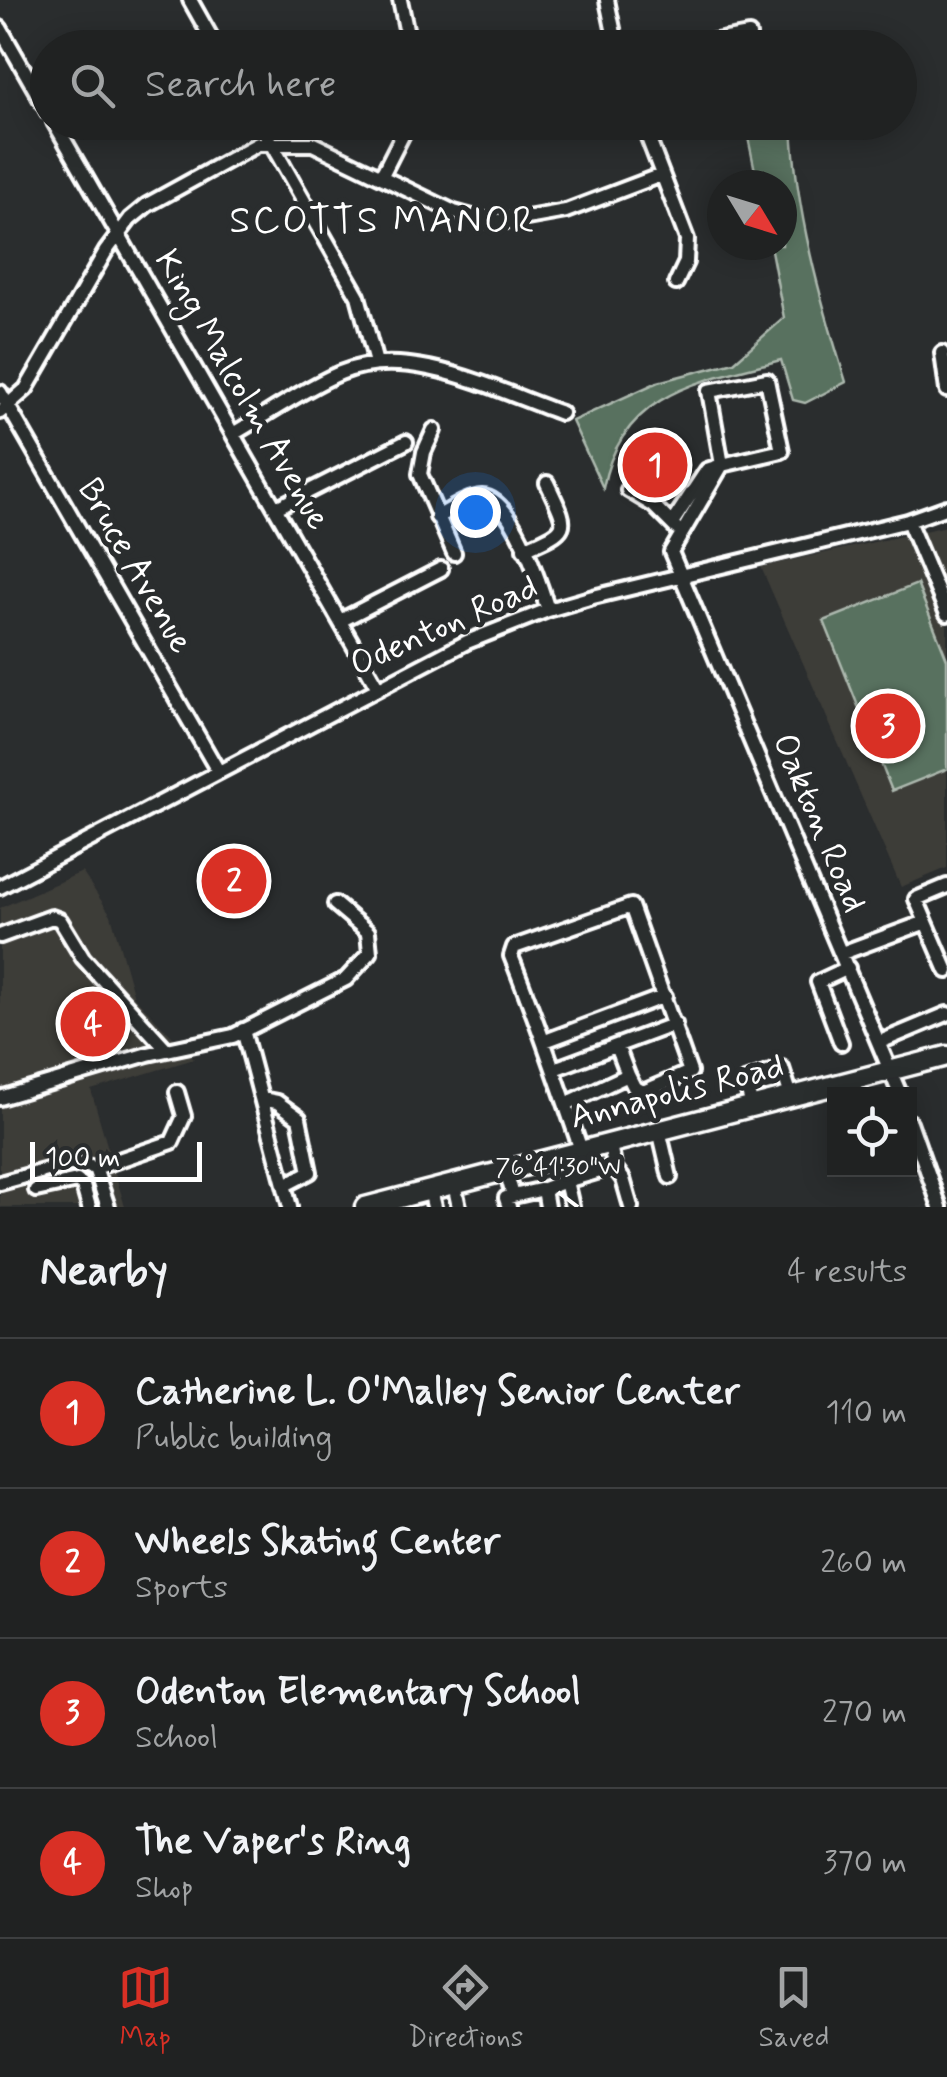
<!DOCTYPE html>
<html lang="en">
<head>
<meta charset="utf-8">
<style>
	body { margin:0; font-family:Mynerve,sans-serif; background:#2d2f2f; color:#f1f3f6 }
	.controls { position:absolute; right:30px; bottom:30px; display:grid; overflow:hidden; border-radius:0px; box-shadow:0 5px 25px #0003 }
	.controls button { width:90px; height:90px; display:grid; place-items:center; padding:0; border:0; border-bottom:2px solid #3d3f40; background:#202222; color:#f1f3f6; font:50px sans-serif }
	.compass { position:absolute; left:707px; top:170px; width:90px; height:90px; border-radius:50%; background:#202222; box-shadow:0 5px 25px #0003; rotate:128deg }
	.scale { position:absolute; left:30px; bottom:25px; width:172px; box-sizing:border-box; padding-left:10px; border:5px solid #fff; border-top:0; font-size:28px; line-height:35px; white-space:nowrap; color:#fff; -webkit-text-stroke:8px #2a2d2e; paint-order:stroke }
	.you { position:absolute; left:475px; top:512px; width:35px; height:35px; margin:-25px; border:8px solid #fff; border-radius:50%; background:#1a73e8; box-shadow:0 0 0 15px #1a73e833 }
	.badge { display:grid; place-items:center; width:65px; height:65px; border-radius:50%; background:#d93025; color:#fff; font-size:32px; font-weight:700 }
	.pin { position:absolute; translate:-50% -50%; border:5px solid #fff; box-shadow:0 2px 10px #0006 }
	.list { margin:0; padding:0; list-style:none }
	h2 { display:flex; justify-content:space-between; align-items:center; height:130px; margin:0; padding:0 40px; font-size:42px }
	h2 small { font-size:32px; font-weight:400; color:#a2a4a5 }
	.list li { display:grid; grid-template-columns:65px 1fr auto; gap:30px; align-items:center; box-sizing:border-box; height:150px; padding:0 40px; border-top:2px solid #3d3f40 }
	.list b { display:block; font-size:38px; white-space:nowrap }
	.list p { margin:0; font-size:32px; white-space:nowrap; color:#a2a4a5 }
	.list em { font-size:32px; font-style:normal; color:#a2a4a5 }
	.icon { flex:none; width:55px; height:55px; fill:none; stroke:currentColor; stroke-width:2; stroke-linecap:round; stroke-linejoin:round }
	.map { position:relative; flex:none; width:947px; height:1207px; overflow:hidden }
	.search { position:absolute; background:#202222; box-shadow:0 5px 25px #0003; left:30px; right:30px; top:30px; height:110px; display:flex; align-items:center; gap:25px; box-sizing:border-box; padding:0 35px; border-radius:55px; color:#a2a4a5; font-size:38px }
	.sheet { height:730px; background:#202222 }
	nav { display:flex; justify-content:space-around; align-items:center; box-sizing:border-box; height:140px; border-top:2px solid #3d3f40; background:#202222; font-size:28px; color:#a2a4a5 }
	nav a { display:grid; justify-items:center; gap:5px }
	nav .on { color:#d93025 }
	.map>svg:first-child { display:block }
</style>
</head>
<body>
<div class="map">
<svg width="947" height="1207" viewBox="0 0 947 1207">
	<rect width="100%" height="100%" fill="#2a2d2e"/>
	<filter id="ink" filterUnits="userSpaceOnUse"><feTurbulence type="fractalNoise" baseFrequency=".01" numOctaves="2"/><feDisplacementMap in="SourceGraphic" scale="20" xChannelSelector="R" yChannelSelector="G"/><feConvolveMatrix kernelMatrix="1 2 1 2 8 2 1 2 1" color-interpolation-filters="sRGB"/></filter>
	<g filter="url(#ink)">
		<path fill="#3e3d39" d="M947 526V868L901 887 761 567Z
			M82 872 111 915 134 997 194 1059 91 1090 125 1207H0V908Z"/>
		<path fill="#58715e" stroke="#acb8ae" stroke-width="2.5" d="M745 123H792C795 210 820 299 846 382L805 403 793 400 781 360C700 381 621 392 603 488L572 421 658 382 734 362 784 318 770 245H782V185H758Z
			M917 584 947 659V769L892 791 824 621Z"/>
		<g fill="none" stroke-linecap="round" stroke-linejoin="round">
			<defs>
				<path id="minor" d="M190 0 217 48
					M400 0 410 48
					M607 0 617 48
					M0 28 48 112
					M677 48 749 35
					M54 122 378 688
					M259 122 358 296 376 363
					M642 122 687 239 686 262 676 283
					M381 177 409 122
					M942 353 947 390
					M0 392 218 771
					M0 412 26 389 106 251 130 219 147 205 258 144H313L454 212 483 220 510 221 566 211 661 175
					M434 430 424 452 420 474 454 553
					M233 434C268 414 303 389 340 373 409 344 495 390 561 413
					M628 490 653 505 676 528
					M276 508 406 442
					M437 517C451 510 467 498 482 497 512 496 540 584 548 610
					M908 521 947 614
					M672 523 707 470 722 465 709 391 767 380 782 451 722 465 671 552 900 1094
					M524 549C572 528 569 530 547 483
					M340 621 441 569
					M947 886 916 899 947 971
					M0 887 467 642 548 610 593 597 908 521 947 507
					M0 936 52 917 60 920 83 958 167 1050
					M842 953 926 922
					M243 1030 290 1207
					M545 1041 665 996
					M880 1042 947 1014
					M841 1043 818 982 848 968
					M617 1046 628 1075
					M554 1069 675 1024
					M0 1098 148 1054 233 1036 346 979 370 953 368 932 335 904
					M262 1099 277 1102 299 1118 310 1172 285 1185
					M566 1104 628 1075 634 1087 643 1092 690 1072 631 906 514 947 511 956C537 1020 559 1085 581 1150
					M752 1106 745 1081 782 1068 791 1096
					M910 1122 940 1207
					M659 1130 670 1177
					M614 1167 623 1179 631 1207
					M95 1168 172 1142 184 1116 177 1092
					M506 1170 513 1196 506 1198 509 1207
					M566 1181 614 1167 610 1143
					M0 1183 73 1163 95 1168 108 1207
					M454 1184 459 1207
					M36 1190 77 1181 83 1186 89 1207
					M430 1190 434 1207
					M513 1196 544 1189
					M547 1207 544 1189 566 1181 572 1207"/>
				<path id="major" d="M365 1207 947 1056"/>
			</defs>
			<use href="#minor" stroke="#fff" stroke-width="20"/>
			<use href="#major" stroke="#fff" stroke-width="25"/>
			<use href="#minor" stroke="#2a2d2e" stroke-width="12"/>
			<use href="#major" stroke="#2a2d2e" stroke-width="18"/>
		</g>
	</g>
	<path fill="none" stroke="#fff" stroke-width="4" d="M558 1192 578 1207"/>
	<g text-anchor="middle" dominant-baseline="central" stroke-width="10" stroke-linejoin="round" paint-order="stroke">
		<g font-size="35" fill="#fff" stroke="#2a2d2e">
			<text transform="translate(242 390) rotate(60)">King Malcolm Avenue</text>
			<text transform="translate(135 566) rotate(60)">Bruce Avenue</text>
			<text transform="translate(444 626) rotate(-24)">Odenton Road</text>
			<text transform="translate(819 823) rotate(67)">Oakton Road</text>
			<text transform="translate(677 1092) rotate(-14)">Annapolis Road</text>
		</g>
		<g font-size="38" letter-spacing="2.5" fill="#fff" stroke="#2a2d2e">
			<text x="383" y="221">SCOTTS MANOR</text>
		</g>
	</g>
	<g font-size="25" text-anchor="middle" fill="#fff" stroke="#2a2d2e" stroke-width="10" stroke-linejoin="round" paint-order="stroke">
		<text x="558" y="1175">76°41'30"W</text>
	</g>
</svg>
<div class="controls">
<button><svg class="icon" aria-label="locate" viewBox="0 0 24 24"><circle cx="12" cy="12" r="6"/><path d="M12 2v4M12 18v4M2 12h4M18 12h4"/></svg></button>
</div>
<svg class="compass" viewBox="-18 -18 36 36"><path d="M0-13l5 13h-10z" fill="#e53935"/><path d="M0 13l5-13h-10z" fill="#a2a4a5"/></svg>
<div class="scale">100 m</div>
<div class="you"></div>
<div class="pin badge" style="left:655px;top:465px">1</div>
<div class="pin badge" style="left:234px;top:881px">2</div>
<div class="pin badge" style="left:888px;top:726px">3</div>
<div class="pin badge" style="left:93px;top:1024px">4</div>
<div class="search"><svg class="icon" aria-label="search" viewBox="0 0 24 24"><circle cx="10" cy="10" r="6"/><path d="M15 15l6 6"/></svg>Search here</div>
</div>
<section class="sheet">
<h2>Nearby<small>4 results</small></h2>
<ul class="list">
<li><span class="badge">1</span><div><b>Catherine L. O'Malley Senior Center</b><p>Public building</p></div><em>110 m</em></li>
<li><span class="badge">2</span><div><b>Wheels Skating Center</b><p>Sports</p></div><em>260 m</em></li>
<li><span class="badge">3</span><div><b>Odenton Elementary School</b><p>School</p></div><em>270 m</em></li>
<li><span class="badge">4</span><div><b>The Vaper's Ring</b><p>Shop</p></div><em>370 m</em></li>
</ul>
</section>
<nav>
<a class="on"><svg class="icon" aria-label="map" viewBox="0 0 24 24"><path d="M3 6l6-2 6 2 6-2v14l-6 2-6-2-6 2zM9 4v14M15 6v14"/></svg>Map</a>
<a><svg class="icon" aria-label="directions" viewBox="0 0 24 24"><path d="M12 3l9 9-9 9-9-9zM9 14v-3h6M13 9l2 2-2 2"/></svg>Directions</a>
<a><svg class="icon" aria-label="saved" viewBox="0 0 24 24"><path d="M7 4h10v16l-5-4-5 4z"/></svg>Saved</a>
</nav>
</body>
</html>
